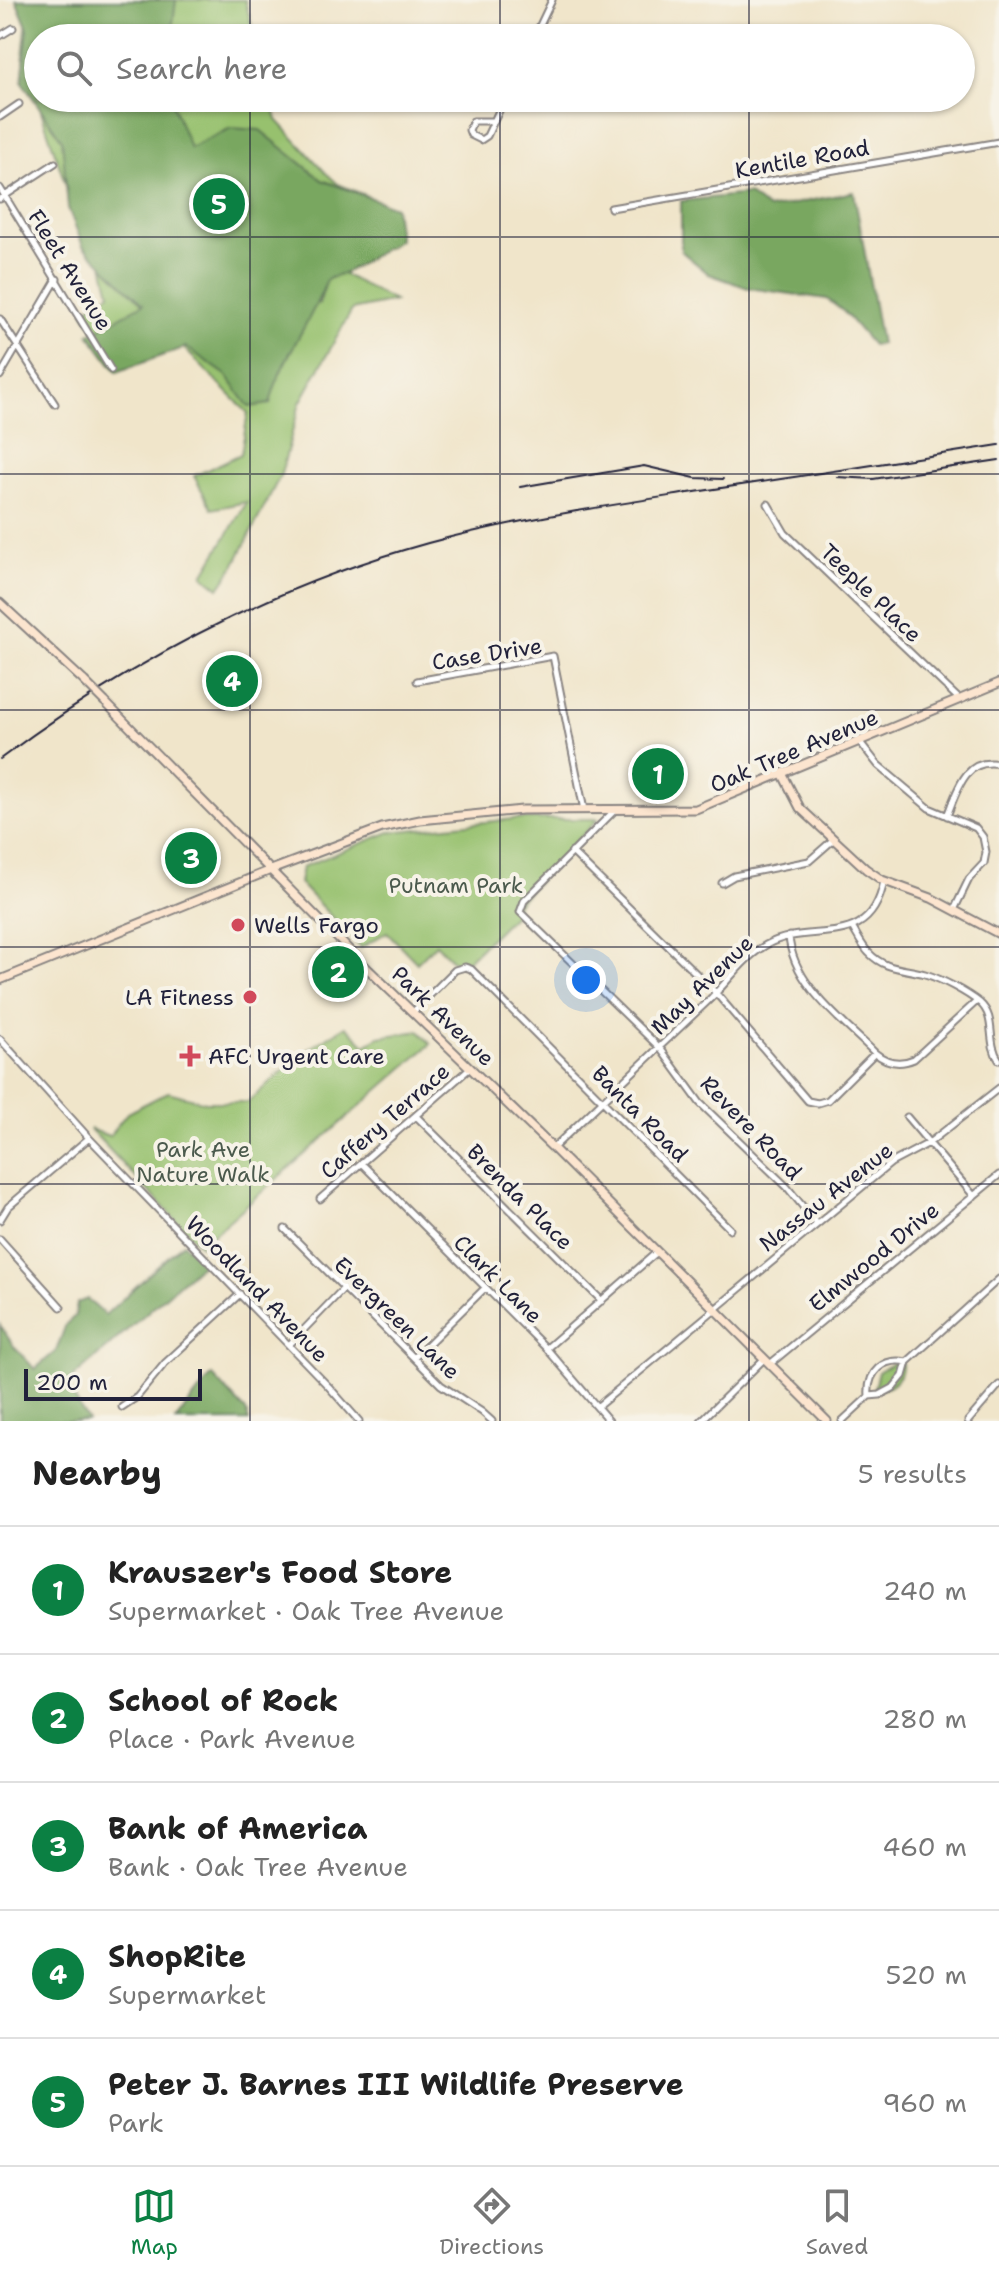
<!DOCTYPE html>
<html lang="en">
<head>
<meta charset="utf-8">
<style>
	body { margin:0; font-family:"Shantell Sans",sans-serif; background:#f6f6f6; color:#222 }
	.scale { position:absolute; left:24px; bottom:20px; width:178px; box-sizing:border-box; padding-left:8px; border:4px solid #22223b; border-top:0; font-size:22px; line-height:28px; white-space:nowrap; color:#22223b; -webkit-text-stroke:6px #f7f3e8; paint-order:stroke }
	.you { position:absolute; left:586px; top:980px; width:28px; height:28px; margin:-20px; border:6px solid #fff; border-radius:50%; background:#1a73e8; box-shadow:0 0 0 12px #1a73e833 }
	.badge { display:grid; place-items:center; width:52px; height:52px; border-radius:50%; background:#0b8043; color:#fff; font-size:26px; font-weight:700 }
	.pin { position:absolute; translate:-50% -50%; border:4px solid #fff; box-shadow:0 2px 8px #0006 }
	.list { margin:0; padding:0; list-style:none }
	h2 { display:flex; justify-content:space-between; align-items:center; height:104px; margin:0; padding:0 32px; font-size:34px }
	h2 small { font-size:26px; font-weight:400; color:#767676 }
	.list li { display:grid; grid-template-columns:52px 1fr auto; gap:24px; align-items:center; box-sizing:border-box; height:128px; padding:0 32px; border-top:2px solid #e0e0e0 }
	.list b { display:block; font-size:30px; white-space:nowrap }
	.list p { margin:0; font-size:26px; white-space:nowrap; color:#767676 }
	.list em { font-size:26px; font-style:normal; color:#767676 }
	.icon { flex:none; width:44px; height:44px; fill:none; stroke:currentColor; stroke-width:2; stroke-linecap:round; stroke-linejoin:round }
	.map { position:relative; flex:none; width:999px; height:1421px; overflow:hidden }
	.search { position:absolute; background:#fff; box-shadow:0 2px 6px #0004; left:24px; right:24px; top:24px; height:88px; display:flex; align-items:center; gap:20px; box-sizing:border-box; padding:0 28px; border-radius:44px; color:#767676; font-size:30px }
	.sheet { height:744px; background:#fff }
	nav { display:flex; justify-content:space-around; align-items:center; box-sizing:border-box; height:112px; border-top:2px solid #e0e0e0; background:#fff; font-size:22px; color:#767676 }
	nav a { display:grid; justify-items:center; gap:4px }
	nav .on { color:#0b8043 }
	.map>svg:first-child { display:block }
</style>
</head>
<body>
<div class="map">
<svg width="999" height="1421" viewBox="0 0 999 1421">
	<rect width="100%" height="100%" fill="#f7f3e8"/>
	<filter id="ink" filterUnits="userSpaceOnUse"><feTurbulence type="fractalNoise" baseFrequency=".0125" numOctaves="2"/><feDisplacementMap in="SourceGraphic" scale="16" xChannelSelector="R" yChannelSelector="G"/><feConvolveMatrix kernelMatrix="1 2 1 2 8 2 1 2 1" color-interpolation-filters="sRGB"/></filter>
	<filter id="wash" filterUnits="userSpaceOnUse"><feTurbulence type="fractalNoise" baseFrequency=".006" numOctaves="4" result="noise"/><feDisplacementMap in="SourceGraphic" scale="32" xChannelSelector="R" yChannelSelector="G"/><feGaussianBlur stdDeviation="1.8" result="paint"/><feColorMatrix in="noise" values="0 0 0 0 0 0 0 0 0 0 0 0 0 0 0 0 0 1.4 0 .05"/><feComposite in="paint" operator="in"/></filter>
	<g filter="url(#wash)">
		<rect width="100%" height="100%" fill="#f0e5ca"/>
		<path fill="#97c16e" stroke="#5c7254" stroke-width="2" d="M29 0H245L255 38H38V98H271L277 120 326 173 338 184 367 196 364 233 294 277 319 304 327 279 343 274 394 301 352 310 300 403 281 474 234 566 219 588 203 575 247 502 212 509 194 476 241 454 248 413 157 321 106 346 83 311 110 293 101 256 75 213 23 57Z
			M514 819H598L517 903 514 915 466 962 457 965 436 944 417 963 387 932 361 948 299 883 302 867 390 832Z
			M346 1026 365 1045 379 1037 419 1031 431 1044 200 1246 90 1129 109 1136 127 1113 168 1092 206 1102H248L304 1052Z
			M893 1363 902 1364C902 1380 890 1390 874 1388L878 1372Z"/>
		<path fill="#79a761" stroke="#4e644e" stroke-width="2" d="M16 0H176L171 38H38V98H170L190 148 231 128 260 130 322 180 395 207 399 240 343 274 327 279C312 322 280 359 270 404L249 407 226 375 186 347 117 372 89 334 143 304 83 246 68 208 62 140 22 82 28 29Z
			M854 192 881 344 872 345 844 312 827 299 748 288 709 274 681 251V201L748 194 768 209Z
			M183 1243 203 1263 66 1384 88 1421H0V1325L15 1348 35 1369 56 1351 66 1324 75 1316 77 1303 87 1299 105 1315Z
			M212 1375 246 1411 249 1421H175Z"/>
	</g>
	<g filter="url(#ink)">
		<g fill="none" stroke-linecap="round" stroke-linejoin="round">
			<defs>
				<path id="street" d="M0 36 13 28
					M534 38 552 0
					M0 117 19 104
					M493 121H473L469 130 471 135 481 140 487 136 505 98
					M0 188 111 370
					M0 199 55 163
					M611 208 999 142
					M0 319 55 404
					M0 376 57 279
					M768 504 785 533 959 699
					M417 681 553 656 584 810
					M860 742 878 765 929 808 976 828 983 837 986 852 984 863 969 879 954 910
					M614 811 524 901 520 912 660 1048 700 1103 787 1187 817 1224
					M947 816C957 791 965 757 999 764
					M572 852 716 993 808 1101 818 1103 828 1100 875 1053
					M722 883 734 876 809 861 834 839
					M852 927C857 935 862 946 869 953 885 970 904 968 925 974 942 979 966 992 980 1003 997 1018 986 1042 999 1060
					M789 936C792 984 843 1021 875 1053 887 1063 900 1065 914 1059L977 1001
					M414 1011 455 970 465 967 471 969 730 1229
					M0 1039 89 1138 329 1387 359 1421
					M416 1116 602 1301
					M907 1117 974 1196
					M553 1148C605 1099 657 1050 709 1000 728 982 743 958 766 945 810 920 870 954 884 881
					M361 1163 547 1349 609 1421
					M320 1199 470 1068
					M0 1220 8 1207 89 1138
					M285 1229 441 1385 482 1412 492 1421
					M0 1239 61 1307
					M289 1345 343 1289
					M547 1348 657 1252
					M414 1358 484 1289
					M770 1364 999 1175
					M869 1396C867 1372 883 1357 907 1362
					M122 1407 137 1397 165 1363 240 1294
					M597 1407 891 1163 929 1143 999 1088
					M701 1421 764 1359
					M842 1421 869 1396 880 1395 893 1388 903 1376 907 1362 999 1279
					M968 1421 999 1385"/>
				<path id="secondary" d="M0 603 84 681
					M105 702 369 970 553 1148 827 1421
					M783 775 800 808 866 869 882 880 931 898 999 934
					M0 980 271 870 382 828 420 820 522 810 696 809 999 683"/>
			</defs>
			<use href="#street" stroke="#898482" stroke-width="9"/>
			<use href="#secondary" stroke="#898482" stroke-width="11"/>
			<use href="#street" stroke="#fff" stroke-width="5"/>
			<use href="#secondary" stroke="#fce5cf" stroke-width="7"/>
			<path stroke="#22223b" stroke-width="2" d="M837 477 873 479 999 460
				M520 487 644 466 695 478 723 479
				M0 759C128 663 273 586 428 543 516 519 606 506 695 492 796 477 898 461 999 445"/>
			<defs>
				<path id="secondary-bridge" d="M84 681 105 702"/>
			</defs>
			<use href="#secondary-bridge" stroke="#898482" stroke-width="11" stroke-linecap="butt"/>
			<use href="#secondary-bridge" stroke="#fce5cf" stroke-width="7"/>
		</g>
	</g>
	<path fill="none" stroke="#22223b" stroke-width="2" stroke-opacity="0.55" d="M250 0V38M500 0V38M749 0V38M250 98V1421M500 98V1421M749 98V1421M0 237H999M0 474H999M0 710H999M0 947H999M0 1184H999"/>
	<g fill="#d1495b" stroke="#f7f3e8" stroke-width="3">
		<circle cx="238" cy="925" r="8"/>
		<circle cx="250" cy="997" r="8"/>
		<path d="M186 1044h8v8h8v8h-8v8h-8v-8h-8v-8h8z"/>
	</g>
	<g text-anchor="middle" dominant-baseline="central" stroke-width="8" stroke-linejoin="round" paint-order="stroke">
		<g font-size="22" fill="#22223b" stroke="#f7f3e8">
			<text transform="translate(802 159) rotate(-10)">Kentile Road</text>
			<text transform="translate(70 270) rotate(58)">Fleet Avenue</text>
			<text transform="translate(871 593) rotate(44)">Teeple Place</text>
			<text transform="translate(487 654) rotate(-9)">Case Drive</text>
			<text transform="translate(794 751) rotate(-23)">Oak Tree Avenue</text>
			<text transform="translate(702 985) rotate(-44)">May Avenue</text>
			<text transform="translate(443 1016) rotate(44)">Park Avenue</text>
			<text transform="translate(640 1114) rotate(45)">Banta Road</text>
			<text transform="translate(385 1121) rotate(-41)">Caffery Terrace</text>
			<text transform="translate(751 1128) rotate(46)">Revere Road</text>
			<text transform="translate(520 1197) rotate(45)">Brenda Place</text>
			<text transform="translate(826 1197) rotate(-38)">Nassau Avenue</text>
			<text transform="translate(874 1257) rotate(-39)">Elmwood Drive</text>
			<text transform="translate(498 1279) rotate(45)">Clark Lane</text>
			<text transform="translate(257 1289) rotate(46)">Woodland Avenue</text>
			<text transform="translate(397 1318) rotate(44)">Evergreen Lane</text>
		</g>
		<g font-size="22" fill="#4b5a4d" stroke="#f7f3e8">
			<text x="456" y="885">Putnam Park</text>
			<text x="203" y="1149">Park Ave<tspan x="203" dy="25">Nature Walk</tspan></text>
		</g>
		<g font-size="22" fill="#22223b" stroke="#f7f3e8" text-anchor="start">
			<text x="254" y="925">Wells Fargo</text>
			<text x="234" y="997" text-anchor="end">LA Fitness</text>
			<text x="208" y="1056">AFC Urgent Care</text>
		</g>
	</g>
</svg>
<div class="scale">200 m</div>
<div class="you"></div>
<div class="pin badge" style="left:658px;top:774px">1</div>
<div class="pin badge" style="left:338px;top:972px">2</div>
<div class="pin badge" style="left:191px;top:858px">3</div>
<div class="pin badge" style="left:232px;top:681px">4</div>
<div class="pin badge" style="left:219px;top:204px">5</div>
<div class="search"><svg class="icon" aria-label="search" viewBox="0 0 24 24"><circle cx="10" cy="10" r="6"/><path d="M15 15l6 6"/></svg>Search here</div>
</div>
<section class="sheet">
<h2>Nearby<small>5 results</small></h2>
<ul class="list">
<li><span class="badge">1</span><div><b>Krauszer's Food Store</b><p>Supermarket · Oak Tree Avenue</p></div><em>240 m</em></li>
<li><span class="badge">2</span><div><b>School of Rock</b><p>Place · Park Avenue</p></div><em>280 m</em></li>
<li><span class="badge">3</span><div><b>Bank of America</b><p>Bank · Oak Tree Avenue</p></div><em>460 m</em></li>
<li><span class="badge">4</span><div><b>ShopRite</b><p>Supermarket</p></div><em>520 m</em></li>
<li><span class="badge">5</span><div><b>Peter J. Barnes III Wildlife Preserve</b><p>Park</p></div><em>960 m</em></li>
</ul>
</section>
<nav>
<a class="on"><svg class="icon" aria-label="map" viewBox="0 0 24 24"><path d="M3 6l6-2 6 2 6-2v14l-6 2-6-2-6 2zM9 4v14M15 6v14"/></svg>Map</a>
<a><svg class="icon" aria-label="directions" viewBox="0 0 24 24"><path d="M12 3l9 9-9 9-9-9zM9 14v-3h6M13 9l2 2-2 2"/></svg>Directions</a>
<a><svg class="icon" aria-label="saved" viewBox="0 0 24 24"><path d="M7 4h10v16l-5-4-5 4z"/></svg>Saved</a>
</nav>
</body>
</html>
